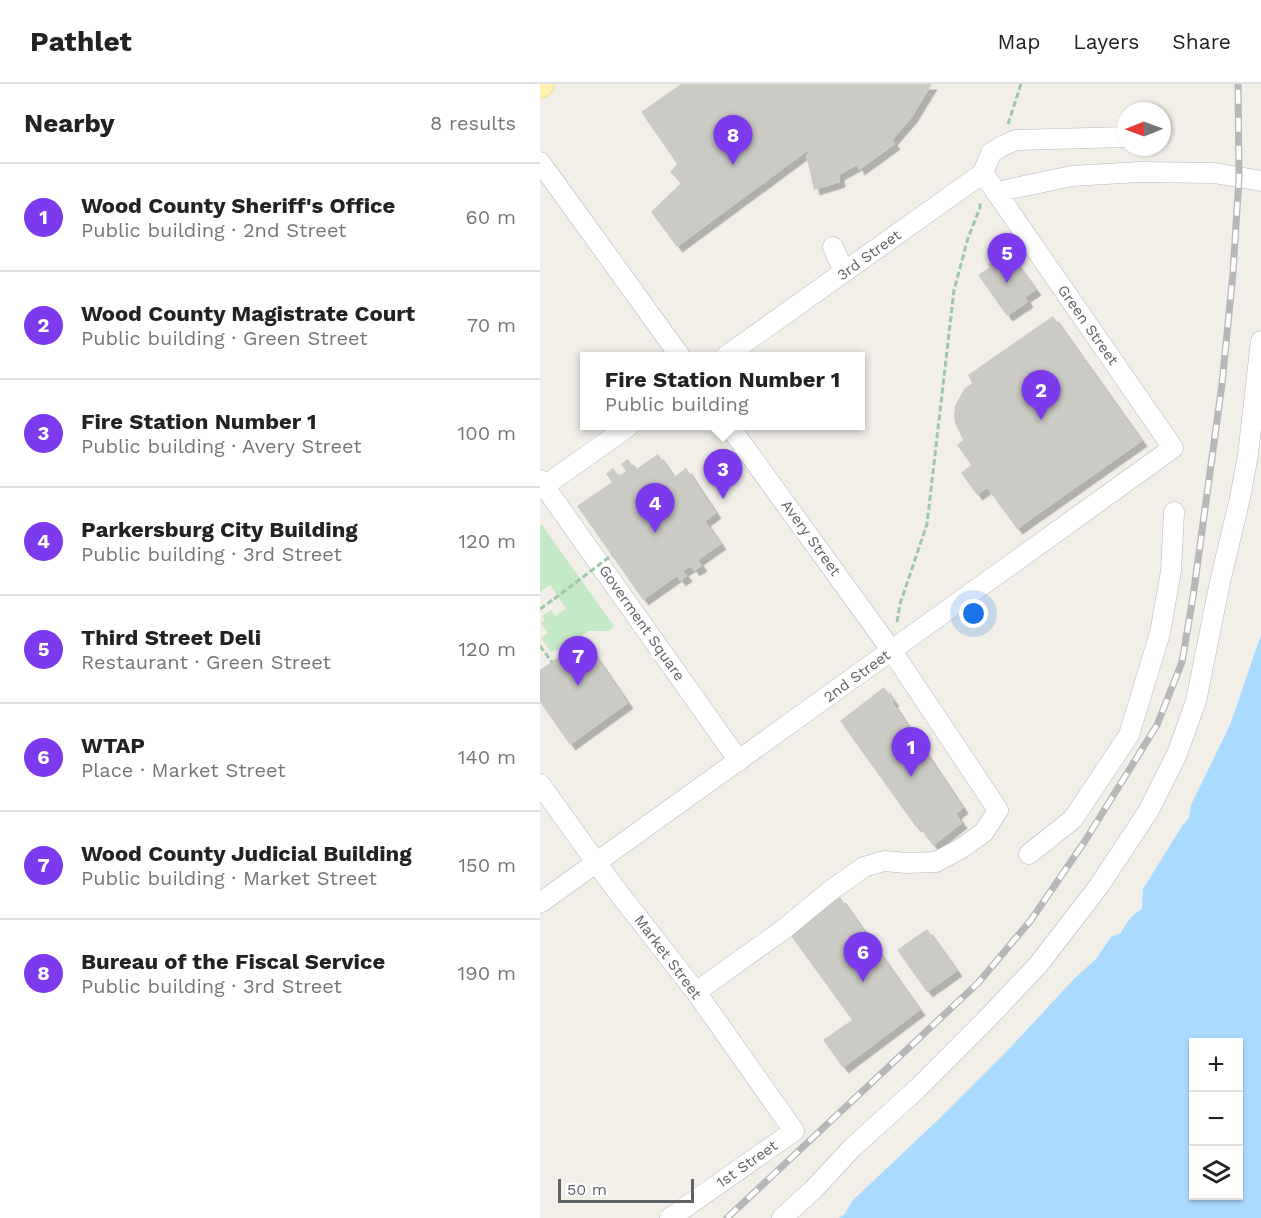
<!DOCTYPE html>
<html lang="en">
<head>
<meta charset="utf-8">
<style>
	body { margin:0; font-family:"Work Sans",sans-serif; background:#f6f6f6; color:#222 }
	.controls { position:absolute; right:18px; bottom:18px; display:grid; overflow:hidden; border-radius:0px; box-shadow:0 2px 4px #0004 }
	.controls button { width:54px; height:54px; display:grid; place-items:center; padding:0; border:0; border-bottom:2px solid #e0e0e0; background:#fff; color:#222; font:30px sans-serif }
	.compass { position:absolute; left:577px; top:18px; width:54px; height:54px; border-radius:50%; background:#fff; box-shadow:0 2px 4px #0004; rotate:269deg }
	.scale { position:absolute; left:18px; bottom:15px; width:136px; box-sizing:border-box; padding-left:6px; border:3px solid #5f6368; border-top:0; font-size:16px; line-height:21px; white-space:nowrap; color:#5f6368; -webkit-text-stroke:4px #fff; paint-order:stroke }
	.you { position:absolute; left:434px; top:530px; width:21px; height:21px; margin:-15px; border:4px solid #fff; border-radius:50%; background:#1a73e8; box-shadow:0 0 0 9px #1a73e833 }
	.badge { display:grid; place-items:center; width:39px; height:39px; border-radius:50%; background:#7c3aed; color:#fff; font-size:20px; font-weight:700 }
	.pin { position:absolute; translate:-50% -50px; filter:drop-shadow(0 2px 3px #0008) }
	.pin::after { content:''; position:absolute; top:32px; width:21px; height:18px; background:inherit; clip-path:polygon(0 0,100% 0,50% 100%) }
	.popup { position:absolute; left:40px; top:268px; width:285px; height:78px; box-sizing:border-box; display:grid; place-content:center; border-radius:0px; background:#fff; filter:drop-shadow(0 2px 4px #0005); font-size:20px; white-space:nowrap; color:#767676 }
	.popup b { font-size:22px; color:#222 }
	.popup::after { content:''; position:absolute; left:50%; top:100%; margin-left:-12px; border:12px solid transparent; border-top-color:#fff }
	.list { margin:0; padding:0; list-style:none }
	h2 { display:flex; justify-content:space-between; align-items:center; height:78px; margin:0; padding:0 24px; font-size:26px }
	h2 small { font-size:20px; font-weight:400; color:#767676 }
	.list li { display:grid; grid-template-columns:39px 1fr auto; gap:18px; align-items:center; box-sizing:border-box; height:108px; padding:0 24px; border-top:2px solid #e0e0e0 }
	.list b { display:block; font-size:22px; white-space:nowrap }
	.list p { margin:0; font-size:20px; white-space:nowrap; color:#767676 }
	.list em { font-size:20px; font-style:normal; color:#767676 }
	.icon { flex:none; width:33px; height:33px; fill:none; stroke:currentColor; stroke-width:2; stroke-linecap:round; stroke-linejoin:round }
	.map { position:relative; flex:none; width:721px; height:1134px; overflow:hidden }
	header { display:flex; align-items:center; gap:36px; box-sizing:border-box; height:84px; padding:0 30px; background:#fff; border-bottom:2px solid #e0e0e0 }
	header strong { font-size:28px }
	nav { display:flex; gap:33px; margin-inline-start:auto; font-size:21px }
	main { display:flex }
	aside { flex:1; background:#fff }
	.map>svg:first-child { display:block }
</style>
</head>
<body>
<header>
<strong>Pathlet</strong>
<nav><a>Map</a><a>Layers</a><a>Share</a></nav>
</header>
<main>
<aside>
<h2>Nearby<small>8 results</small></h2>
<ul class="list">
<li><span class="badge">1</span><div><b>Wood County Sheriff's Office</b><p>Public building · 2nd Street</p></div><em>60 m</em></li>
<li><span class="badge">2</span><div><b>Wood County Magistrate Court</b><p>Public building · Green Street</p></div><em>70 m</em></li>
<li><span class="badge">3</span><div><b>Fire Station Number 1</b><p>Public building · Avery Street</p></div><em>100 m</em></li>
<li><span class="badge">4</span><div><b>Parkersburg City Building</b><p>Public building · 3rd Street</p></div><em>120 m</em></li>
<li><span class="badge">5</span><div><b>Third Street Deli</b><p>Restaurant · Green Street</p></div><em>120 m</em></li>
<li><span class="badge">6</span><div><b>WTAP</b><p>Place · Market Street</p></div><em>140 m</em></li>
<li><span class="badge">7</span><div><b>Wood County Judicial Building</b><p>Public building · Market Street</p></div><em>150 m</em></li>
<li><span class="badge">8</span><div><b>Bureau of the Fiscal Service</b><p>Public building · 3rd Street</p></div><em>190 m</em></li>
</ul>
</aside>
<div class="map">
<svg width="721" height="1134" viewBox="0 0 721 1134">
	<defs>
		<filter id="shadow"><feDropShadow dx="5.5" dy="5.5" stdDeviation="0" flood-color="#0004"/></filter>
	</defs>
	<rect width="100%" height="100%" fill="#f1efe8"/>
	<path fill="#c5e8c5" d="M2 441 74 542 68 547H48L28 563 11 568 1 554 8 549 1 539 5 536 2 532 11 526 15 532 26 524 10 501 0 508V442Z"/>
	<path fill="#aadaff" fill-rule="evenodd" d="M721 551V1134H299L305 1130 312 1117 400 1034 469 965 534 895 556 875 571 853 581 849C586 838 592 831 602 825L603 805 642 742 649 734 651 721 690 641ZM654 958H698V1112H654Z"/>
	<path fill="#cccac5" filter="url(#shadow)" d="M141 0H392L372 33 352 56 355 60 319 86 317 81 299 91 300 98 274 106 266 71 269 70 267 67 137 163 111 128 141 99 130 88 137 80 101 28Z
		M469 169 496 206 485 213 488 218 467 232 438 191 450 183 448 180 456 175 458 177Z
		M513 232 602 357 477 445 447 404 437 411 421 389 431 381 417 361 423 356 415 339 414 332 415 322 424 305 432 299 428 291Z
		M118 370 134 393 146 384 176 429 165 437 181 460 158 476 162 482 154 487 151 482 143 487 147 492 140 497 137 492 103 516 37 422 72 398 66 390 73 384 79 392 86 387 81 380 88 375 95 386Z
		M44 555 88 619 30 661 0 618V586Z
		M344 603 354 617 352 618 423 724 416 730 422 739 393 762 378 741 376 743 300 637Z
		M300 813 380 926 303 984 283 956 312 936 249 849Z
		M387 845 417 887 387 908 357 866Z"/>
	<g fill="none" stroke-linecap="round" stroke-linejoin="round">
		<defs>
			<path id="minor" d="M0 78 140 272
				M443 89 451 69 462 62 476 56 586 53
				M456 108 532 92 600 88 674 89 721 97
				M293 163 304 188
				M0 396 199 677
				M0 405 89 342
				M0 700 71 799 156 908 254 1047 130 1134
				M489 770 533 735 589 651 620 549 631 487 634 428
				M0 819 633 364 443 89 186 272
				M156 908 244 845 290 807 324 783 344 777 367 779 396 778 422 764 444 748 458 726 352 567 189 342
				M242 1134 273 1106 312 1064 377 1005 445 937 498 881 559 802 609 726 637 670 656 617 680 498 700 414 708 371 721 257"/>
			<path id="major" d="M0 1 1 0"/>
		</defs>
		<use href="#minor" stroke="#b5b8bc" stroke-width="21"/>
		<use href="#major" stroke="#f2c960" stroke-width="27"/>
		<path stroke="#9cc7a9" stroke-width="3" stroke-dasharray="6 3" stroke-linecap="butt" d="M468 40 481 0
			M0 525 14 515
			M357 538 360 520 387 440 414 206 428 154 440 124V118
			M0 562 12 578"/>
		<use href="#minor" stroke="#fff" stroke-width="20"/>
		<use href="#major" stroke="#fff2af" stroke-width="26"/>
		<defs>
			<path id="rail" d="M187 1134 438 899 491 836 545 757 617 641 642 578 653 513 682 300 693 189 699 93 698 0"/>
		</defs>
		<use href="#rail" stroke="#b6b7b8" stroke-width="7"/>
		<use href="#rail" stroke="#fff" stroke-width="4.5" stroke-dasharray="14" stroke-linecap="butt"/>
		<path stroke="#9cc7a9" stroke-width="3" stroke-dasharray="6 3" stroke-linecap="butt" d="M14 515 72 471"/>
	</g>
	<g text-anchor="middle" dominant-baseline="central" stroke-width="6" stroke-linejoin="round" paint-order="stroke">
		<g font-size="15" fill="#5f6368" stroke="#fff">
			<text transform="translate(329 171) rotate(-36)">3rd Street</text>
			<text transform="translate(548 241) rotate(55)">Green Street</text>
			<text transform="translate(271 454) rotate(54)">Avery Street</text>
			<text transform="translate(102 539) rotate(55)">Goverment Square</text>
			<text transform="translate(317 592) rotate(-36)">2nd Street</text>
			<text transform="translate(128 873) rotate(53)">Market Street</text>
			<text transform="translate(207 1080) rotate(-35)">1st Street</text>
		</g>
	</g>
</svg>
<div class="controls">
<button>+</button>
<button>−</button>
<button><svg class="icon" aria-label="layers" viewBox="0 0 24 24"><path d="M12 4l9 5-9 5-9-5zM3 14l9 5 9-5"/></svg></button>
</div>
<svg class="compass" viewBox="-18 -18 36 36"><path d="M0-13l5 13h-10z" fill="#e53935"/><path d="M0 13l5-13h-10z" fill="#767676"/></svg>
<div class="scale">50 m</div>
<div class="you"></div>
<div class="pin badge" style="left:371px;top:693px">1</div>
<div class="pin badge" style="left:501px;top:336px">2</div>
<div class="pin badge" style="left:183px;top:415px">3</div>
<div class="popup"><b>Fire Station Number 1</b>Public building</div>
<div class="pin badge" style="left:115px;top:449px">4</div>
<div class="pin badge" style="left:467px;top:199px">5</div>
<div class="pin badge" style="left:323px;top:898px">6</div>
<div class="pin badge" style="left:38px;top:602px">7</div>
<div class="pin badge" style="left:193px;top:81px">8</div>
</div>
</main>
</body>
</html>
